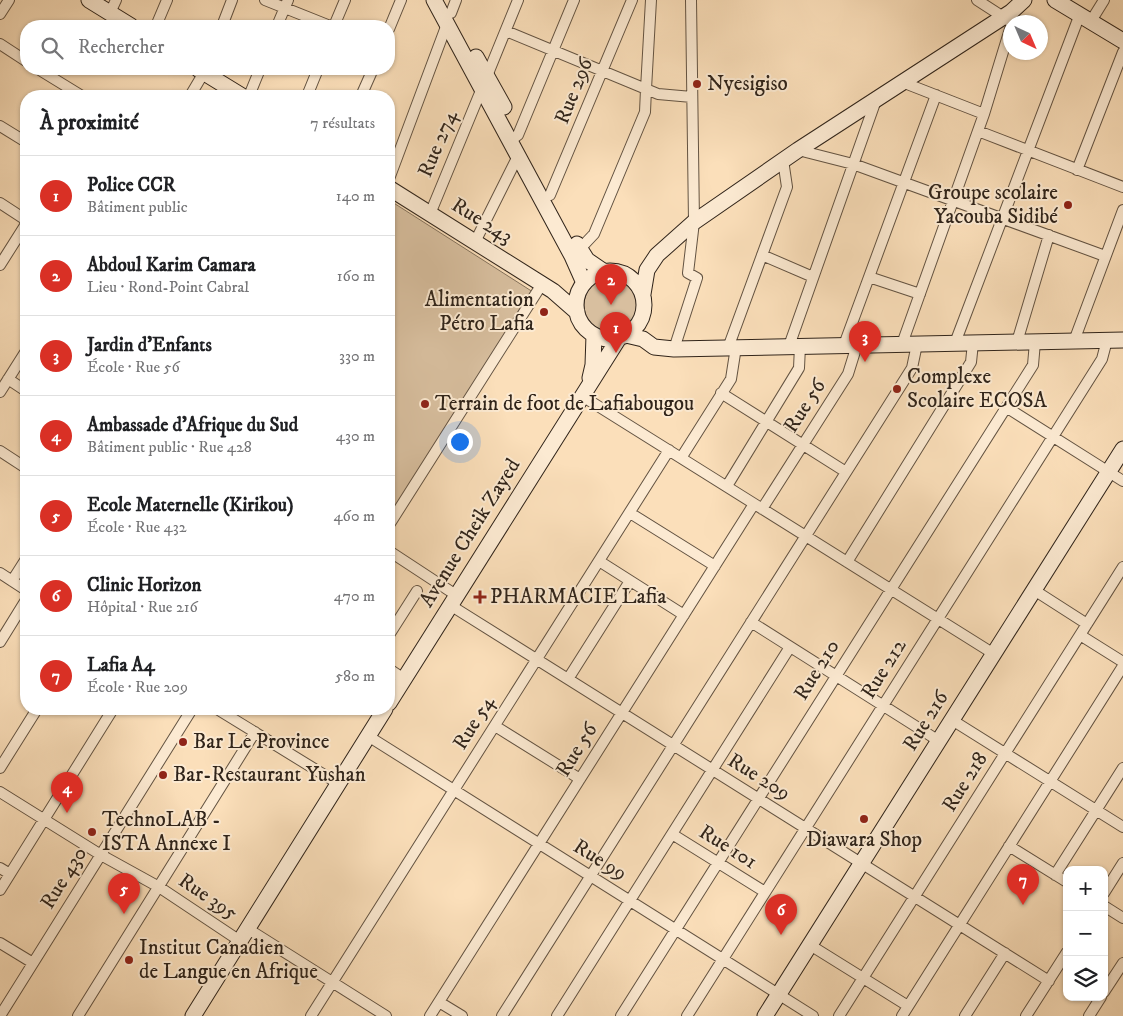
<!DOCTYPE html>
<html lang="fr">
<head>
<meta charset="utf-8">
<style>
	body { margin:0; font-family:"IM FELL DW Pica",serif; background:#f2f2f2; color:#202124 }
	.controls { position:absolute; right:15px; bottom:15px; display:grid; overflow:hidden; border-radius:10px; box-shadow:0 1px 4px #0004 }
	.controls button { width:45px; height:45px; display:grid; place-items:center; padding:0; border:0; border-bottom:1px solid #e0e0e0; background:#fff; color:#202124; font:25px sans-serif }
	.compass { position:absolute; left:1003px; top:15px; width:45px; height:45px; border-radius:50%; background:#fff; box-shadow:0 1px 4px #0004; rotate:136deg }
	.you { position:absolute; left:459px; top:441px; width:18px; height:18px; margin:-12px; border:4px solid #fff; border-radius:50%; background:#1a73e8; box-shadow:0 0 0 8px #1a73e833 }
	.badge { display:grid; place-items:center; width:32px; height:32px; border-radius:50%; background:#d93025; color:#fff; font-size:16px; font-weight:700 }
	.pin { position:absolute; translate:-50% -41px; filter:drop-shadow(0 1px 2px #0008) }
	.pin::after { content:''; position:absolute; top:26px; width:18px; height:15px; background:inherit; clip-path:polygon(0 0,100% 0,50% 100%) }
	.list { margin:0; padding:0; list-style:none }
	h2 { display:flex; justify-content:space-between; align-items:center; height:65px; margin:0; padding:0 20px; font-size:21px }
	h2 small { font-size:16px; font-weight:400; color:#757577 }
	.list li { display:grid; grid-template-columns:32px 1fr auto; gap:15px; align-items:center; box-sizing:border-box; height:80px; padding:0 20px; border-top:1px solid #e0e0e0 }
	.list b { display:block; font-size:19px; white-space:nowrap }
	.list p { margin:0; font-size:16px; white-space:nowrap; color:#757577 }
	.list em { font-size:16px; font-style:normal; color:#757577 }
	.icon { flex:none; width:28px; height:28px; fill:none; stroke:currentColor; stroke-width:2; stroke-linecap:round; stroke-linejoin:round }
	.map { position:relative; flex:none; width:1123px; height:1016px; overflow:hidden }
	.search { position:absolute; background:#fff; box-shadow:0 1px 4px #0004; left:20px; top:20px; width:375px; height:55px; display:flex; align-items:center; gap:12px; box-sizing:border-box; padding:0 18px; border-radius:20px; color:#757577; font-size:19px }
	.panel { position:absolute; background:#fff; box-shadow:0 1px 4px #0004; left:20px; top:90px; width:375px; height:625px; border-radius:20px }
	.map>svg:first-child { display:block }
</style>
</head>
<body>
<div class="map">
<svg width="1123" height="1016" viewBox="0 0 1123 1016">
	<rect width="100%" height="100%" fill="#fbdfba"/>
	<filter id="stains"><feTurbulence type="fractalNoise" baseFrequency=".004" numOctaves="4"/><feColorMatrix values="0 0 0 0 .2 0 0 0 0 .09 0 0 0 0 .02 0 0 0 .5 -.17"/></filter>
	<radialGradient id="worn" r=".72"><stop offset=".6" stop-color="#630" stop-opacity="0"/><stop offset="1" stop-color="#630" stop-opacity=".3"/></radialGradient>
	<path fill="#d8bf9f" stroke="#84725c" d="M389 200 533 292 389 516Z
		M584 305a27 27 0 1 1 54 0a27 27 0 1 1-54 0Z"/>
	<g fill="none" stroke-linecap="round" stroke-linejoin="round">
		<defs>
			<path id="street" d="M265 0 330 26
				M651 0 646 89 658 94 692 97
				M977 0 1011 22
				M110 13 116 0
				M451 13 456 0
				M0 14 9 0
				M1091 21 1104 0
				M156 26 167 0
				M222 26 232 0
				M277 26 288 0
				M334 26 345 0
				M389 29 401 0
				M506 31 646 89 645 112 594 234 577 252
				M0 44 26 61
				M38 69 82 96
				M487 76 518 0
				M902 82 984 114
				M190 96 206 69
				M249 96 260 69
				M307 96 318 69
				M361 96 373 69
				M0 126 26 142
				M978 131 1123 187
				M510 141 518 135 574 0
				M798 150 853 164 1105 256
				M1077 170 1123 52
				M389 179 447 24
				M550 195 632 0
				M0 203 26 220
				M430 214 482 88
				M475 242 518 156
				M762 255 813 277
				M0 265 26 224
				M869 277 920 294
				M1074 341 1123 210
				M1017 342 1049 235
				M955 343 1080 14
				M902 344 984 114 1010 29
				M844 345 936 95
				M789 346 876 100
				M728 348 787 187 783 160
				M674 349 697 278 688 273 694 222 691 0
				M8 379 26 391
				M0 392 26 351
				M721 393 846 472
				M582 396 994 654
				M1006 407 1123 481
				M0 451 26 468
				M681 458 731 379 736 347
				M727 486 799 368 800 346
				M762 509 848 374 857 345
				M630 513 715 566
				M389 525 542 284
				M389 551 456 595
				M599 561 684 615
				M847 562 971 362 973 343
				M0 573 26 590
				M12 581 26 559
				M1034 590 1087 624
				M450 605 1049 981
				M751 622 939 741
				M389 635 417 591
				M1080 635 1123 662
				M0 642 26 600
				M389 669 404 679
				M568 679 630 581
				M217 709 339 784
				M952 720 1123 827
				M495 726 580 779
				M368 736 813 1016
				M0 768 37 709
				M0 792 101 855 159 887 240 941
				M672 834 765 892
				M1009 846 1067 882
				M0 868 10 874
				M1055 875 1123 768
				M0 890 113 709
				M1104 893 1123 863
				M1104 906 1123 918
				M248 929 386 1016
				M0 943 33 963
				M810 945 908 1006
				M1104 992 1123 963
				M439 1002 462 1016
				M0 1016 192 709
				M78 1016 255 732
				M311 1016 669 450
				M430 1016 754 504
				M502 1016 912 368 917 344
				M557 1016 790 647
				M621 1016 1033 365 1035 342
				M687 1016 1102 359 1107 340
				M839 1016 1123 567
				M902 1016 1123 666
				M965 1016 1005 953
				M1026 1016 1067 952
				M1089 1016 1101 997"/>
			<path id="secondary" d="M89 0 131 26
				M434 0 572 256 584 283
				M1055 0 1123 41
				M476 57 504 107
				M198 69 242 96
				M389 188 553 291 577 312
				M577 244 587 260 603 271
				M576 305a34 34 0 1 1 68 0a34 34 0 1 1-68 0Z
				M643 294 647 270 657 255 694 222 798 150 1011 12 1024 0
				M626 335 643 339 654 347 674 349 1123 340
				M590 378 593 365 594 335
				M389 703 619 338
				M193 1016 385 709
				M765 1016 1123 449"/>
		</defs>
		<use href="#street" stroke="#635342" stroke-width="12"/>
		<use href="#secondary" stroke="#30241a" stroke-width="17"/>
		<use href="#street" stroke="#fcead2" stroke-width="10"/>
		<use href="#secondary" stroke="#fcead2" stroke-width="15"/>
	</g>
	<g fill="#8f2418" stroke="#fcead2" stroke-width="2">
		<circle cx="697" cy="84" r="5"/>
		<circle cx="1068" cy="205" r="5"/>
		<circle cx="544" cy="312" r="5"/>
		<circle cx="897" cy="389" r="5"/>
		<circle cx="425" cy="404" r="5"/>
		<path d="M477.5 589.5h5v5h5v5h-5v5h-5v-5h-5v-5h5z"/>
		<circle cx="183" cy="742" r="5"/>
		<circle cx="163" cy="775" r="5"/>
		<circle cx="864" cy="819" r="5"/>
		<circle cx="92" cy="832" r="5"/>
		<circle cx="129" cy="960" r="5"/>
	</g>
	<g text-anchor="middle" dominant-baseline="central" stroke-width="4" stroke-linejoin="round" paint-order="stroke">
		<g font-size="21" fill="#30241a" stroke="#fcead2" text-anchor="start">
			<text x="707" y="84">Nyesigiso</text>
			<text x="1058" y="193" text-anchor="end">Groupe scolaire<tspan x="1058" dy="24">Yacouba Sidibé</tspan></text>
			<text x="534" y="300" text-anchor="end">Alimentation<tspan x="534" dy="24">Pétro Lafia</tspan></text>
			<text x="907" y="377">Complexe<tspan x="907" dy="24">Scolaire ECOSA</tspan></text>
			<text x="435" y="404">Terrain de foot de Lafiabougou</text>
			<text x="490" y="597">PHARMACIE Lafia</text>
			<text x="193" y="742">Bar Le Province</text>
			<text x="173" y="775">Bar-Restaurant Yushan</text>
			<text x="102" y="820">TechnoLAB -<tspan x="102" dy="24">ISTA Annexe I</tspan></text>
			<text x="864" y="840" text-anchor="middle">Diawara Shop</text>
			<text x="139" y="948">Institut Canadien<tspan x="139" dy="24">de Langue en Afrique</tspan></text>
		</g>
		<g font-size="21" fill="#30241a" stroke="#fcead2">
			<text transform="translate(574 91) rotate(-68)">Rue 296</text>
			<text transform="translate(438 144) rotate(-67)">Rue 274</text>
			<text transform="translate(482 221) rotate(32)">Rue 243</text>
			<text transform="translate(805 406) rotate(-57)">Rue 56</text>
			<text transform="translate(470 533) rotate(-58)">Avenue Cheik Zayed</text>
			<text transform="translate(884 669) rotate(-58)">Rue 212</text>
			<text transform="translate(817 670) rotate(-58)">Rue 210</text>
			<text transform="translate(926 721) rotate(-58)">Rue 216</text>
			<text transform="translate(474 723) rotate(-58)">Rue 54</text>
			<text transform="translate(577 750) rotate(-58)">Rue 56</text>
			<text transform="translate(759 777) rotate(32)">Rue 209</text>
			<text transform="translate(965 782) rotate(-58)">Rue 218</text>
			<text transform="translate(728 847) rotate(32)">Rue 101</text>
			<text transform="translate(600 860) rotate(32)">Rue 99</text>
			<text transform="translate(64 878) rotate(-58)">Rue 430</text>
			<text transform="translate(208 897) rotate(34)">Rue 395</text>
		</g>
	</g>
	<rect width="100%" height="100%" filter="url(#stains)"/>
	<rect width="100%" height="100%" fill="url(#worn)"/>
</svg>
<div class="controls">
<button>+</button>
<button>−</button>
<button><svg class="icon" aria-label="layers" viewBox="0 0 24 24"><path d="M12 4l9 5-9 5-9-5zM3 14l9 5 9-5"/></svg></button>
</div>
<svg class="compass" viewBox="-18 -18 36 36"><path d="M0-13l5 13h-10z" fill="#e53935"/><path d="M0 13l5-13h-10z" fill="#757577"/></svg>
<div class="you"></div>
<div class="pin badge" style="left:616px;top:353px">1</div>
<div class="pin badge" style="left:611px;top:305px">2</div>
<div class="pin badge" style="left:865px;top:362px">3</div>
<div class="pin badge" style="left:67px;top:813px">4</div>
<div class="pin badge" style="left:124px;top:914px">5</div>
<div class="pin badge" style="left:781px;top:935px">6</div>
<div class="pin badge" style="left:1023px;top:905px">7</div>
<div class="search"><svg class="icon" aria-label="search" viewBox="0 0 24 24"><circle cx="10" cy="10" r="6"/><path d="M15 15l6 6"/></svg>Rechercher</div>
<section class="panel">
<h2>À proximité<small>7 résultats</small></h2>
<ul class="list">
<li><span class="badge">1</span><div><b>Police CCR</b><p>Bâtiment public</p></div><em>140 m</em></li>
<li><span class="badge">2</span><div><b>Abdoul Karim Camara</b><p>Lieu · Rond-Point Cabral</p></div><em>160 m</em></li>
<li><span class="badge">3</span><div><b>Jardin d'Enfants</b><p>École · Rue 56</p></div><em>330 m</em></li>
<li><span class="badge">4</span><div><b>Ambassade d'Afrique du Sud</b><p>Bâtiment public · Rue 428</p></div><em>430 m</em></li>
<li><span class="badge">5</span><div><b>Ecole Maternelle (Kirikou)</b><p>École · Rue 432</p></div><em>460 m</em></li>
<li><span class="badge">6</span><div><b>Clinic Horizon</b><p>Hôpital · Rue 216</p></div><em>470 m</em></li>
<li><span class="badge">7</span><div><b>Lafia A4</b><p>École · Rue 209</p></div><em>580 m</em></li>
</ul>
</section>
</div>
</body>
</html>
